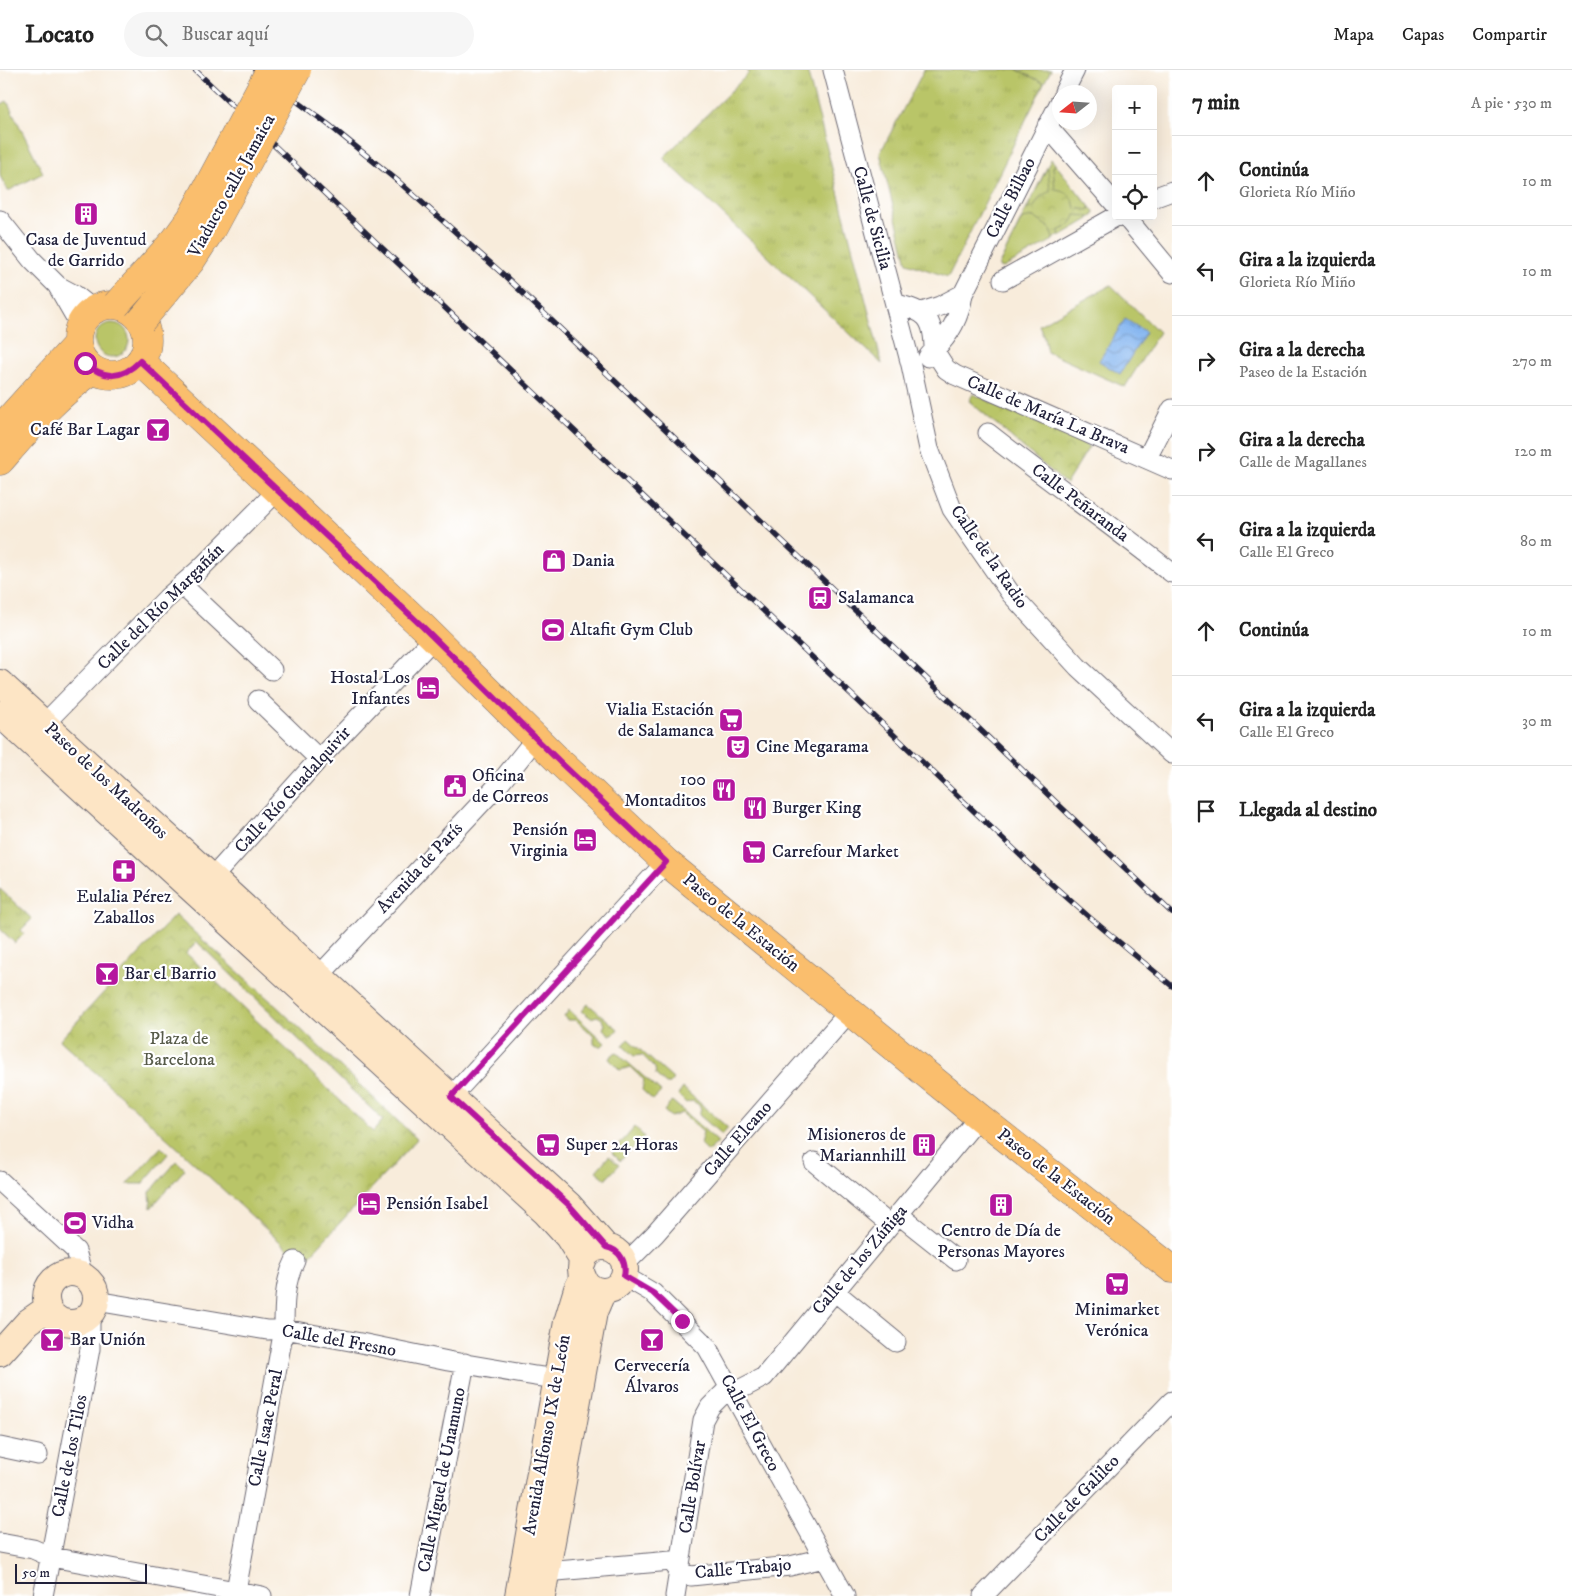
<!DOCTYPE html>
<html lang="es">
<head>
<meta charset="utf-8">
<style>
	body { margin:0; font-family:"IM FELL DW Pica",serif; background:#f6f6f6; color:#222 }
	.controls { position:absolute; right:15px; top:15px; display:grid; overflow:hidden; border-radius:5px; box-shadow:0 5px 20px #0002 }
	.controls button { width:45px; height:45px; display:grid; place-items:center; padding:0; border:0; border-bottom:1px solid #e0e0e0; background:#fff; color:#222; font:25px sans-serif }
	.compass { position:absolute; left:1052px; top:15px; width:45px; height:45px; border-radius:50%; background:#fff; box-shadow:0 5px 20px #0002; rotate:253deg }
	.scale { position:absolute; left:15px; bottom:12px; width:132px; box-sizing:border-box; padding-left:5px; border:2px solid #22223b; border-top:0; font-size:14px; line-height:18px; white-space:nowrap; color:#22223b; -webkit-text-stroke:4px #fff; paint-order:stroke }
	.stop { position:absolute; width:15px; height:15px; margin:-11px; border:4px solid #b5179e; border-radius:50%; background:#fff }
	.stop.end { background:#b5179e; border-color:#fff; box-shadow:0 1px 5px #0008 }
	.list { margin:0; padding:0; list-style:none }
	h2 { display:flex; justify-content:space-between; align-items:center; height:65px; margin:0; padding:0 20px; font-size:21px }
	h2 small { font-size:16px; font-weight:400; color:#767676 }
	.list li { display:grid; grid-template-columns:32px 1fr auto; gap:15px; align-items:center; box-sizing:border-box; height:90px; padding:0 20px; border-top:1px solid #e0e0e0 }
	.list b { display:block; font-size:19px; white-space:nowrap }
	.list p { margin:0; font-size:16px; white-space:nowrap; color:#767676 }
	.list em { font-size:16px; font-style:normal; color:#767676 }
	.icon { flex:none; width:28px; height:28px; fill:none; stroke:currentColor; stroke-width:2; stroke-linecap:round; stroke-linejoin:round }
	.map { position:relative; flex:none; width:1172px; height:1526px; overflow:hidden }
	header { display:flex; align-items:center; gap:30px; box-sizing:border-box; height:70px; padding:0 25px; background:#fff; border-bottom:1px solid #e0e0e0 }
	header strong { font-size:24px }
	nav { display:flex; gap:28px; margin-inline-start:auto; font-size:18px }
	.search { width:350px; height:45px; background:#f6f6f6; display:flex; align-items:center; gap:12px; box-sizing:border-box; padding:0 18px; border-radius:28px; color:#767676; font-size:19px }
	main { display:flex }
	aside { flex:1; background:#fff }
	.map>svg:first-child { display:block }
</style>
</head>
<body>
<header>
<strong>Locato</strong>
<div class="search"><svg class="icon" aria-label="search" viewBox="0 0 24 24"><circle cx="10" cy="10" r="6"/><path d="M15 15l6 6"/></svg>Buscar aquí</div>
<nav><a>Mapa</a><a>Capas</a><a>Compartir</a></nav>
</header>
<main>
<div class="map">
<svg width="1172" height="1526" viewBox="0 0 1172 1526">
	<defs>
		<pattern id="grass-tufts" width="24" height="20" patternUnits="userSpaceOnUse" patternTransform="scale(1.25)"><rect width="24" height="20" fill="#b9c567"/><path d="M3 7l-1-3M5 7V3M7 7l1-3M15 17l-1-3M17 17v-4M19 17l1-3" fill="none" stroke="#9fa95a"/></pattern>
		<pattern id="park-crowns" width="20" height="18" patternUnits="userSpaceOnUse" patternTransform="scale(1.25)"><rect width="20" height="18" fill="#b9c567"/><path d="M2 6a3 3 0 1 1 6 0M12 15a3 3 0 1 1 6 0" fill="none" stroke="#9fa95a"/></pattern>
		<pattern id="water-waves" width="16" height="10" patternUnits="userSpaceOnUse" patternTransform="scale(1.25)"><rect width="16" height="10" fill="#84b5f0"/><path d="M0 5q4-4 8 0t8 0" fill="none" stroke="#6c93c4"/></pattern>
	</defs>
	<rect width="100%" height="100%" fill="#fff"/>
	<filter id="ink" filterUnits="userSpaceOnUse"><feTurbulence type="fractalNoise" baseFrequency=".02" numOctaves="2"/><feDisplacementMap in="SourceGraphic" scale="10" xChannelSelector="R" yChannelSelector="G"/><feConvolveMatrix kernelMatrix="1 2 1 2 8 2 1 2 1" color-interpolation-filters="sRGB"/></filter>
	<filter id="wash" filterUnits="userSpaceOnUse"><feTurbulence type="fractalNoise" baseFrequency=".0096" numOctaves="4" result="noise"/><feDisplacementMap in="SourceGraphic" scale="20" xChannelSelector="R" yChannelSelector="G"/><feGaussianBlur stdDeviation="1.12" result="paint"/><feColorMatrix in="noise" values="0 0 0 0 0 0 0 0 0 0 0 0 0 0 0 0 0 1.4 0 .05"/><feComposite in="paint" operator="in"/></filter>
	<g filter="url(#wash)">
		<rect width="100%" height="100%" fill="#f8ecdb"/>
		<path fill="url(#grass-tufts)" stroke="#6e7451" d="M747 0H807L882 294 663 88 749 3Z
			M924 0H1018L1044 13 948 207 907 193 880 83Z
			M0 819 32 849 21 860 24 864 15 873 0 859Z
			M161 1077 168 1084 142 1114H127Z
			M177 1091 185 1099 151 1138 150 1122Z"/>
		<path fill="url(#park-crowns)" stroke="#6e7451" fill-rule="evenodd" d="M1051 89 1094 142V145L1003 198 999 197V195Z
			M973 324 1079 371 1089 377 1066 414 969 331Z
			M175 845 274 934 417 1069 303 1193 60 970ZM197 872 383 1050 373 1062 186 883Z"/>
		<path fill="#b9c567" stroke="#6e7451" d="M1018 0H1051L1044 13Z
			M7 31 43 103 8 121 0 106V35Z
			M1056 95 1090 137 1089 140 1075 138C1073 127 1067 120 1055 119L1053 97Z
			M1047 98 1048 99 1050 121 1040 127 1034 137 1027 139Z
			M1075 145 1088 146 1089 149 1060 166 1059 160C1067 158 1073 153 1075 145Z
			M1034 147 1051 159 1053 170 1003 198 999 197V195L1022 149Z
			M1111 215 1159 262 1125 317 1047 282 1044 267 1039 255Z
			M95 270a17 17 0 1 1 34 0a17 17 0 1 1-34 0Z
			M588 934 618 959 613 965H610L603 959 605 954 601 948 597 946 591 948 582 941Z
			M569 940 605 973 602 976H597L594 974V966L576 950H568L564 947Z
			M628 969 673 1009 669 1014H666L656 1005 655 998 642 985 634 986 623 976Z
			M616 982 661 1022 653 1030 642 1020 644 1010 630 997 620 1000 610 990 609 988Z
			M683 1018 728 1058 722 1065 699 1045 701 1039 698 1034 692 1031 686 1033 678 1025Z
			M672 1031 718 1072 708 1082 700 1074 703 1062 682 1043 671 1047 664 1041Z
			M635 1057 644 1067 620 1091 612 1083Z
			M609 1086 619 1095 606 1109 596 1101Z"/>
		<path fill="url(#water-waves)" stroke="#536c96" d="M1125 249 1146 262 1120 304 1099 291Z"/>
	</g>
	<g filter="url(#ink)">
		<g fill="none" stroke-linecap="round" stroke-linejoin="round">
			<defs>
				<path id="minor" d="M833 0 911 295 929 379 952 439 1011 524 1078 597 1172 684
					M1064 22 1075 0
					M1060 32 963 224C960 246 950 265 934 280L946 299 955 305 1172 400
					M1047 56 1116 135
					M1153 128 1172 121
					M1125 146 1172 203
					M0 150 32 190 57 215 80 255
					M1003 210 1117 146
					M60 217 75 225 94 240
					M896 234C925 241 934 247 934 280L928 287
					M922 242 940 236 963 224
					M988 363C1049 411 1111 455 1172 503
					M1147 388 1172 339
					M182 515 272 600
					M258 630 319 689
					M44 654 167 528 200 499 278 420
					M207 818 212 808 319 689 434 568
					M315 917 319 906 500 713 536 668
					M442 1034 451 1027 666 792
					M814 1092 890 1155
					M0 1111 76 1181 80 1195 77 1204
					M898 1144 956 1190
					M625 1194 655 1164 850 941
					M624 1206 653 1223 707 1277 845 1526
					M834 1221 896 1272
					M96 1231 267 1260 284 1259 361 1273 448 1291 535 1306 569 1310
					M733 1323 764 1307 979 1047
					M0 1377 38 1385
					M0 1473 33 1479 51 1487 262 1526
					M546 1502 671 1491 680 1502 691 1506 790 1496 824 1488
					M43 1526 90 1279V1246
					M235 1526 284 1259C284 1237 284 1212 295 1191
					M420 1526 465 1293
					M675 1526 703 1350 710 1337 730 1317
					M983 1526 1172 1331"/>
				<path id="secondary" d="M0 613 569 1135 606 1177
					M0 644C181 811 364 976 546 1143L568 1167 583 1191
					M581 1199a22 22 0 1 1 44 0a22 22 0 1 1-44 0Z
					M46 1228a25 25 0 1 1 50 0a25 25 0 1 1-50 0Z
					M0 1283 28 1252 48 1238
					M518 1526 567 1252 577 1219 583 1207
					M542 1526 594 1242 603 1221"/>
				<path id="primary" d="M77 270a35 35 0 1 1 70 0a35 35 0 1 1-70 0Z
					M140 291 423 557 562 694 666 792 979 1047 1172 1199
					M0 359 77 274
					M0 391C29 358 57 325 93 300"/>
			</defs>
			<use href="#minor" stroke="#6d6973" stroke-width="21"/>
			<use href="#secondary" stroke="#6d6973" stroke-width="28"/>
			<use href="#primary" stroke="#6d6973" stroke-width="29"/>
			<use href="#minor" stroke="#fff" stroke-width="19"/>
			<use href="#secondary" stroke="#fde5c5" stroke-width="26"/>
			<use href="#primary" stroke="#fabe6d" stroke-width="28"/>
			<defs>
				<path id="rail" d="M195 0 1038 802 1089 847 1172 916
					M255 0 329 55 399 112 505 206 1172 843"/>
			</defs>
			<use href="#rail" stroke="#22223b" stroke-width="5.5"/>
			<use href="#rail" stroke="#fff" stroke-width="4" stroke-dasharray="11" stroke-linecap="butt"/>
			<defs>
				<path id="primary-bridge" d="M116 235 175 170 191 148 270 0
					M141 251 191 191 211 160 297 0"/>
			</defs>
			<use href="#primary-bridge" stroke="#6d6973" stroke-width="29" stroke-linecap="butt"/>
			<use href="#primary-bridge" stroke="#fabe6d" stroke-width="28"/>
		</g>
	</g>
	<g fill="none" stroke-linecap="round" stroke-linejoin="round" filter="url(#ink)">
		<path stroke="#b5179e" stroke-width="6" d="M85 293C105 310 122 309 140 291L423 557 562 694 666 792 451 1027 569 1135 606 1177C620 1180 627 1192 624 1206L653 1223 682 1251"/>
	</g>
	<defs>
		<symbol id="building-square" viewBox="-11 -11 22 22"><rect x="-9" y="-9" width="18" height="18" rx="4" fill="#b5179e" stroke="#fff"/><path d="M-4-6H4V6H1V3H-1V6H-4ZM-2.5-4.3h1.7v1.8h-1.7ZM.8-4.3h1.7v1.8H.8ZM-2.5-1h1.7V.8h-1.7ZM.8-1h1.7V.8H.8Z" fill="#fff"/></symbol>
		<symbol id="bar-square" viewBox="-11 -11 22 22"><rect x="-9" y="-9" width="18" height="18" rx="4" fill="#b5179e" stroke="#fff"/><path d="M-6-5H6L.8 .8V4.5H3.5V6h-7V4.5H-.8V.8Z" fill="#fff"/></symbol>
		<symbol id="shop-square" viewBox="-11 -11 22 22"><rect x="-9" y="-9" width="18" height="18" rx="4" fill="#b5179e" stroke="#fff"/><path d="M-5-2.5h2.3a2.7 3.5 0 0 1 5.4 0H5L5.5 6h-11ZM-1.5-2.5h3a1.5 2.3 0 0 0-3 0Z" fill="#fff"/></symbol>
		<symbol id="station-square" viewBox="-11 -11 22 22"><rect x="-9" y="-9" width="18" height="18" rx="4" fill="#b5179e" stroke="#fff"/><path d="M-3-6H3Q5-6 5-4V2Q5 4 3 4L4.5 6H3L1.5 4h-3L-3 6H-4.5L-3 4Q-5 4-5 2V-4Q-5-6-3-6ZM-3.5-4v3h7v-3ZM-3.5 1v1.5H-2V1ZM2 1v1.5H3.5V1Z" fill="#fff"/></symbol>
		<symbol id="stadium-square" viewBox="-11 -11 22 22"><rect x="-9" y="-9" width="18" height="18" rx="4" fill="#b5179e" stroke="#fff"/><path d="M0-5a6.5 5 0 1 0 0 10a6.5 5 0 1 0 0-10ZM-3.5-1.8h7v3.6h-7Z" fill="#fff"/></symbol>
		<symbol id="hotel-square" viewBox="-11 -11 22 22"><rect x="-9" y="-9" width="18" height="18" rx="4" fill="#b5179e" stroke="#fff"/><path d="M-6-4.5h1.5V1H6V5H4.5V3h-9V5H-6ZM-4 0a1.8 1.8 0 1 1 3.6 0ZM.5 0V-2.5h3Q6-2.5 6 0Z" fill="#fff"/></symbol>
		<symbol id="supermarket-square" viewBox="-11 -11 22 22"><rect x="-9" y="-9" width="18" height="18" rx="4" fill="#b5179e" stroke="#fff"/><path d="M-6-5.5h2.5l.6 2H6L4.5 2H-2.5L-4.4-4H-6ZM-1.5 3.2a1.3 1.3 0 1 0 .1 0ZM3 3.2a1.3 1.3 0 1 0 .1 0Z" fill="#fff"/></symbol>
		<symbol id="theatre-square" viewBox="-11 -11 22 22"><rect x="-9" y="-9" width="18" height="18" rx="4" fill="#b5179e" stroke="#fff"/><path d="M-5-5.5Q0-4 5-5.5V0Q5 5 0 6Q-5 5-5 0ZM-3.3-2.5H-1v1.5H-3.3ZM1-2.5H3.3v1.5H1ZM-2.8 1Q0 5.5 2.8 1Z" fill="#fff"/></symbol>
		<symbol id="civic-square" viewBox="-11 -11 22 22"><rect x="-9" y="-9" width="18" height="18" rx="4" fill="#b5179e" stroke="#fff"/><path d="M-.6-6.5H3V-4.5H.6V-3L4-1V1h2V6H-6V1h2V-1L-.6-3ZM-1.2 2.5V6h2.4V2.5Z" fill="#fff"/></symbol>
		<symbol id="restaurant-square" viewBox="-11 -11 22 22"><rect x="-9" y="-9" width="18" height="18" rx="4" fill="#b5179e" stroke="#fff"/><path d="M-5-6h1v4h1v-4h1v4h1v-4h1v5L-1.5 .5V6h-2V.5L-5-1ZM5-6V6H3V1.5H1.5Q1.5-4 5-6Z" fill="#fff"/></symbol>
		<symbol id="pharmacy-square" viewBox="-11 -11 22 22"><rect x="-9" y="-9" width="18" height="18" rx="4" fill="#b5179e" stroke="#fff"/><path d="M-2-6h4v4h4v4h-4v4h-4v-4h-4v-4h4Z" fill="#fff"/></symbol>
	</defs>
	<g fill-rule="evenodd">
		<use href="#building-square" x="72" y="130" width="28" height="28"/>
		<use href="#bar-square" x="144" y="346" width="28" height="28"/>
		<use href="#shop-square" x="540" y="477" width="28" height="28"/>
		<use href="#station-square" x="806" y="514" width="28" height="28"/>
		<use href="#stadium-square" x="539" y="546" width="28" height="28"/>
		<use href="#hotel-square" x="414" y="604" width="28" height="28"/>
		<use href="#supermarket-square" x="717" y="636" width="28" height="28"/>
		<use href="#theatre-square" x="724" y="663" width="28" height="28"/>
		<use href="#civic-square" x="441" y="702" width="28" height="28"/>
		<use href="#restaurant-square" x="710" y="706" width="28" height="28"/>
		<use href="#restaurant-square" x="741" y="724" width="28" height="28"/>
		<use href="#hotel-square" x="571" y="756" width="28" height="28"/>
		<use href="#supermarket-square" x="740" y="768" width="28" height="28"/>
		<use href="#pharmacy-square" x="110" y="787" width="28" height="28"/>
		<use href="#bar-square" x="93" y="890" width="28" height="28"/>
		<use href="#supermarket-square" x="534" y="1061" width="28" height="28"/>
		<use href="#building-square" x="910" y="1061" width="28" height="28"/>
		<use href="#hotel-square" x="355" y="1120" width="28" height="28"/>
		<use href="#building-square" x="987" y="1121" width="28" height="28"/>
		<use href="#stadium-square" x="61" y="1139" width="28" height="28"/>
		<use href="#supermarket-square" x="1103" y="1200" width="28" height="28"/>
		<use href="#bar-square" x="38" y="1256" width="28" height="28"/>
		<use href="#bar-square" x="638" y="1256" width="28" height="28"/>
	</g>
	<g text-anchor="middle" dominant-baseline="central" stroke-width="4.5" stroke-linejoin="round" paint-order="stroke">
		<g font-size="18" fill="#22223b" stroke="#fff">
			<text transform="translate(232 116) rotate(-61)">Viaducto calle Jamaica</text>
			<text transform="translate(1011 128) rotate(-63)">Calle Bilbao</text>
			<text transform="translate(872 148) rotate(75)">Calle de Sicilia</text>
			<text transform="translate(1048 345) rotate(23)">Calle de María La Brava</text>
			<text transform="translate(1080 433) rotate(37)">Calle Peñaranda</text>
			<text transform="translate(989 487) rotate(55)">Calle de la Radio</text>
			<text transform="translate(161 537) rotate(-45)">Calle del Río Margañán</text>
			<text transform="translate(106 711) rotate(43)">Paseo de los Madroños</text>
			<text transform="translate(293 720) rotate(-48)">Calle Río Guadalquivir</text>
			<text transform="translate(420 798) rotate(-47)">Avenida de París</text>
			<text transform="translate(741 853) rotate(39)">Paseo de la Estación</text>
			<text transform="translate(738 1069) rotate(-49)">Calle Elcano</text>
			<text transform="translate(1056 1107) rotate(38)">Paseo de la Estación</text>
			<text transform="translate(860 1190) rotate(-50)">Calle de los Zúñiga</text>
			<text transform="translate(339 1271) rotate(10)">Calle del Fresno</text>
			<text transform="translate(750 1353) rotate(62)">Calle El Greco</text>
			<text transform="translate(266 1358) rotate(-79)">Calle Isaac Peral</text>
			<text transform="translate(547 1365) rotate(-80)">Avenida Alfonso IX de León</text>
			<text transform="translate(70 1386) rotate(-79)">Calle de los Tilos</text>
			<text transform="translate(442 1410) rotate(-79)">Calle Miguel de Unamuno</text>
			<text transform="translate(693 1417) rotate(-81)">Calle Bolívar</text>
			<text transform="translate(1077 1429) rotate(-46)">Calle de Galileo</text>
			<text transform="translate(743 1499) rotate(-5)">Calle Trabajo</text>
		</g>
		<g font-size="18" fill="#22223b" stroke="#fff" text-anchor="start">
			<text x="86" y="170" text-anchor="middle">Casa de Juventud<tspan x="86" dy="21">de Garrido</tspan></text>
			<text x="140" y="360" text-anchor="end">Café Bar Lagar</text>
			<text x="572" y="491">Dania</text>
			<text x="838" y="528">Salamanca</text>
			<text x="570" y="560">Altafit Gym Club</text>
			<text x="410" y="608" text-anchor="end">Hostal Los<tspan x="410" dy="21">Infantes</tspan></text>
			<text x="714" y="640" text-anchor="end">Vialia Estación<tspan x="714" dy="21">de Salamanca</tspan></text>
			<text x="756" y="677">Cine Megarama</text>
			<text x="472" y="706">Oficina<tspan x="472" dy="21">de Correos</tspan></text>
			<text x="706" y="710" text-anchor="end">100<tspan x="706" dy="21">Montaditos</tspan></text>
			<text x="772" y="738">Burger King</text>
			<text x="568" y="760" text-anchor="end">Pensión<tspan x="568" dy="21">Virginia</tspan></text>
			<text x="772" y="782">Carrefour Market</text>
			<text x="124" y="827" text-anchor="middle">Eulalia Pérez<tspan x="124" dy="21">Zaballos</tspan></text>
			<text x="124" y="904">Bar el Barrio</text>
			<text x="906" y="1065" text-anchor="end">Misioneros de<tspan x="906" dy="21">Mariannhill</tspan></text>
			<text x="566" y="1075">Super 24 Horas</text>
			<text x="386" y="1134">Pensión Isabel</text>
			<text x="92" y="1153">Vidha</text>
			<text x="1001" y="1161" text-anchor="middle">Centro de Día de<tspan x="1001" dy="21">Personas Mayores</tspan></text>
			<text x="1117" y="1240" text-anchor="middle">Minimarket<tspan x="1117" dy="21">Verónica</tspan></text>
			<text x="70" y="1270">Bar Unión</text>
			<text x="652" y="1296" text-anchor="middle">Cervecería<tspan x="652" dy="21">Álvaros</tspan></text>
		</g>
		<g font-size="18" fill="#575b4a" stroke="#fff">
			<text x="179" y="969">Plaza de<tspan x="179" dy="21">Barcelona</tspan></text>
		</g>
	</g>
</svg>
<div class="controls">
<button>+</button>
<button>−</button>
<button><svg class="icon" aria-label="locate" viewBox="0 0 24 24"><circle cx="12" cy="12" r="6"/><path d="M12 2v4M12 18v4M2 12h4M18 12h4"/></svg></button>
</div>
<svg class="compass" viewBox="-18 -18 36 36"><path d="M0-13l5 13h-10z" fill="#e53935"/><path d="M0 13l5-13h-10z" fill="#767676"/></svg>
<div class="scale">50 m</div>
<div class="stop" style="left:85px;top:293px"></div>
<div class="stop end" style="left:682px;top:1251px"></div>
</div>
<aside>
<h2>7 min<small>A pie · 530 m</small></h2>
<ul class="list">
<li><svg class="icon" aria-label="ahead" viewBox="0 0 24 24"><path d="M12 20V5M6 11l6-6 6 6"/></svg><div><b>Continúa</b><p>Glorieta Río Miño</p></div><em>10 m</em></li>
<li><svg class="icon" aria-label="left" viewBox="0 0 24 24"><path d="M17 20v-9H6M10 6l-5 5 5 5"/></svg><div><b>Gira a la izquierda</b><p>Glorieta Río Miño</p></div><em>10 m</em></li>
<li><svg class="icon" aria-label="right" viewBox="0 0 24 24"><path d="M7 20v-9h11M14 6l5 5-5 5"/></svg><div><b>Gira a la derecha</b><p>Paseo de la Estación</p></div><em>270 m</em></li>
<li><svg class="icon" aria-label="right" viewBox="0 0 24 24"><path d="M7 20v-9h11M14 6l5 5-5 5"/></svg><div><b>Gira a la derecha</b><p>Calle de Magallanes</p></div><em>120 m</em></li>
<li><svg class="icon" aria-label="left" viewBox="0 0 24 24"><path d="M17 20v-9H6M10 6l-5 5 5 5"/></svg><div><b>Gira a la izquierda</b><p>Calle El Greco</p></div><em>80 m</em></li>
<li><svg class="icon" aria-label="ahead" viewBox="0 0 24 24"><path d="M12 20V5M6 11l6-6 6 6"/></svg><div><b>Continúa</b></div><em>10 m</em></li>
<li><svg class="icon" aria-label="left" viewBox="0 0 24 24"><path d="M17 20v-9H6M10 6l-5 5 5 5"/></svg><div><b>Gira a la izquierda</b><p>Calle El Greco</p></div><em>30 m</em></li>
<li><svg class="icon" aria-label="arrive" viewBox="0 0 24 24"><path d="M6 21V4h12l-3 4 3 4H6"/></svg><div><b>Llegada al destino</b></div></li>
</ul>
</aside>
</main>
</body>
</html>
